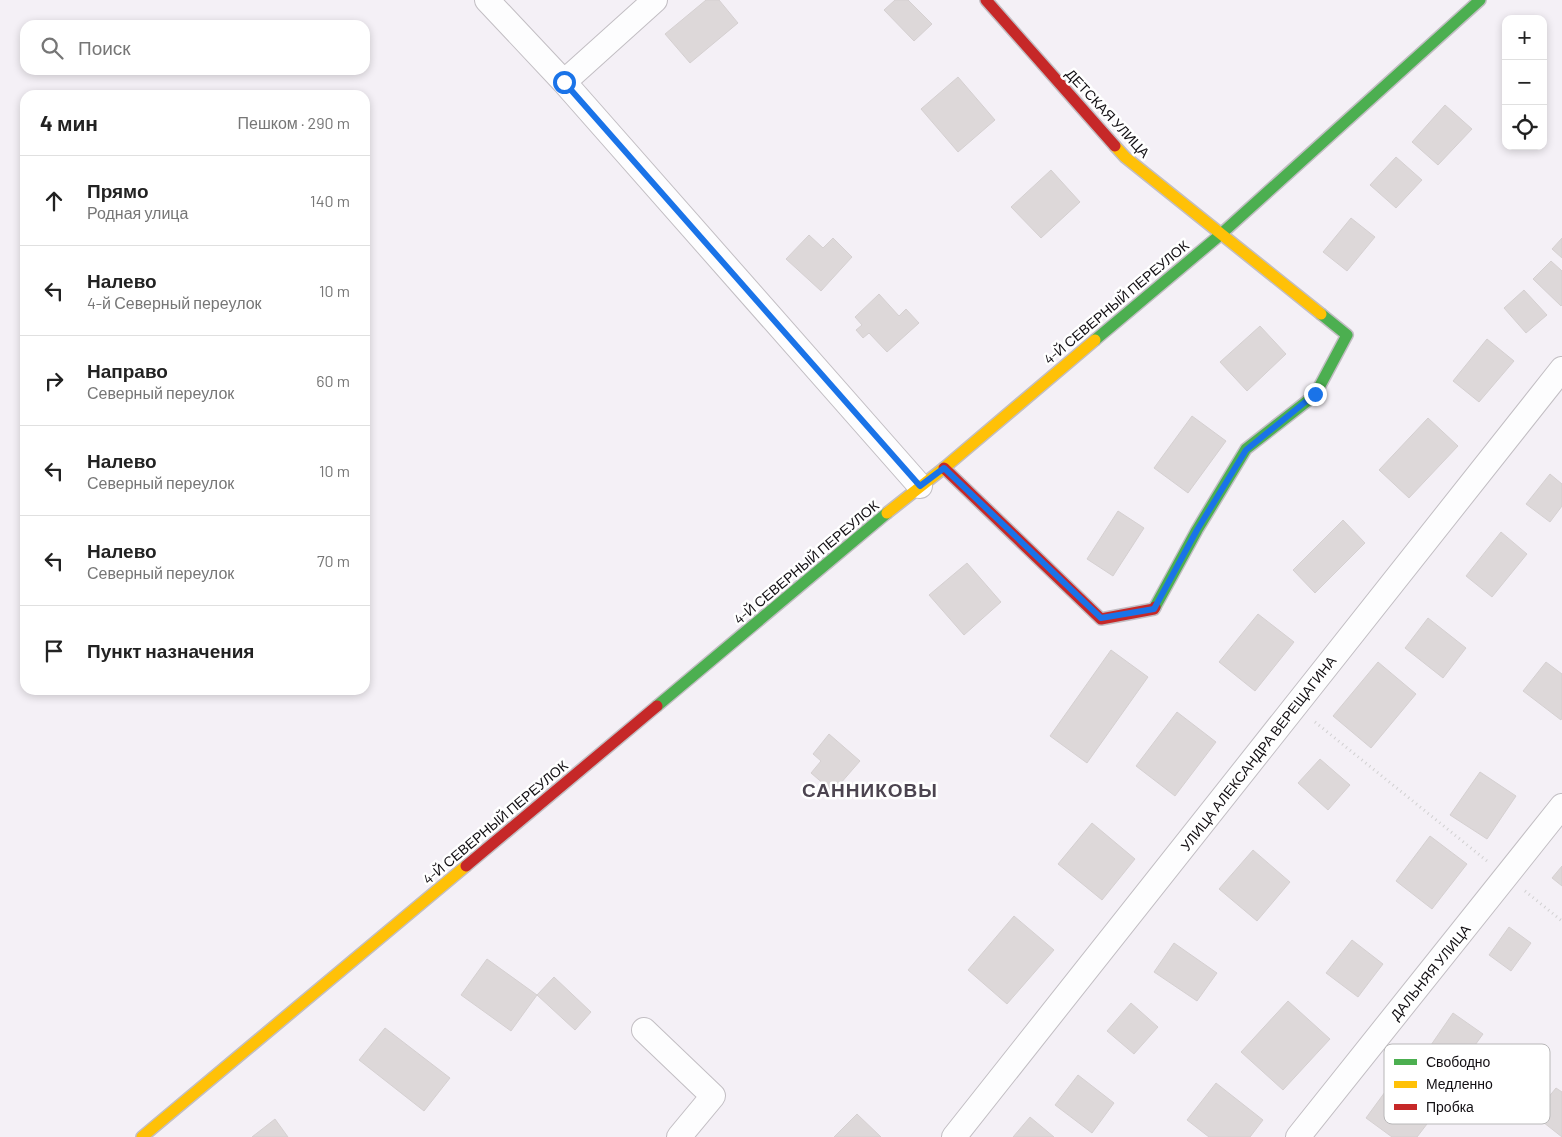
<!DOCTYPE html>
<html lang="ru">
<head>
<meta charset="utf-8">
<style>
	body { margin:0; font-family:Barlow,sans-serif; background:#f2f2f2; color:#222 }
	.controls { position:absolute; right:15px; top:15px; display:grid; overflow:hidden; border-radius:10px; box-shadow:0 2px 8px #0003 }
	.controls button { width:45px; height:45px; display:grid; place-items:center; padding:0; border:0; border-bottom:1px solid #e0e0e0; background:#fff; color:#222; font:25px sans-serif }
	.stop { position:absolute; width:15px; height:15px; margin:-11px; border:4px solid #1a73e8; border-radius:50%; background:#fff }
	.stop.end { background:#1a73e8; border-color:#fff; box-shadow:0 1px 5px #0008 }
	.list { margin:0; padding:0; list-style:none }
	h2 { display:flex; justify-content:space-between; align-items:center; height:65px; margin:0; padding:0 20px; font-size:21px }
	h2 small { font-size:16px; font-weight:400; color:#767676 }
	.list li { display:grid; grid-template-columns:32px 1fr auto; gap:15px; align-items:center; box-sizing:border-box; height:90px; padding:0 20px; border-top:1px solid #e0e0e0 }
	.list b { display:block; font-size:19px; white-space:nowrap }
	.list p { margin:0; font-size:16px; white-space:nowrap; color:#767676 }
	.list em { font-size:16px; font-style:normal; color:#767676 }
	.icon { flex:none; width:28px; height:28px; fill:none; stroke:currentColor; stroke-width:2; stroke-linecap:round; stroke-linejoin:round }
	.map { position:relative; flex:none; width:1562px; height:1137px; overflow:hidden }
	.search { position:absolute; background:#fff; box-shadow:0 2px 8px #0003; left:20px; top:20px; width:350px; height:55px; display:flex; align-items:center; gap:12px; box-sizing:border-box; padding:0 18px; border-radius:15px; color:#767676; font-size:19px }
	.panel { position:absolute; background:#fff; box-shadow:0 2px 8px #0003; left:20px; top:90px; width:350px; height:605px; border-radius:15px }
	.map>svg:first-child { display:block }
</style>
</head>
<body>
<div class="map">
<svg width="1562" height="1137" viewBox="0 0 1562 1137">
	<rect width="100%" height="100%" fill="#f4f0f6"/>
	<path fill="#ddd8d9" stroke="#d5d0d1" d="M706 0H719L738 23 690 63 665 34Z
		M895 0H908L932 24 914 41 884 10Z
		M958 77 995 120 958 152 921 109Z
		M1445 105 1472 129 1438 165 1412 142Z
		M1396 157 1422 180 1396 208 1370 185Z
		M1051 170 1080 202 1041 238 1011 207Z
		M1351 218 1375 237 1347 271 1323 252Z
		M809 235 823 248 833 238 852 257 821 291 786 259Z
		M1562 238V258L1552 249Z
		M1551 261 1562 271V305L1561 306 1533 279Z
		M1524 290 1547 315 1526 333 1504 308Z
		M879 294 899 316 906 309 919 323 887 352 869 333 863 338 856 330 862 325 855 317Z
		M1260 326 1286 354 1247 391 1220 362Z
		M1487 339 1514 361 1479 402 1453 381Z
		M1192 416 1226 441 1188 493 1154 468Z
		M1428 418 1458 446 1409 498 1379 470Z
		M1550 474 1562 484V506L1550 522 1526 504Z
		M1118 511 1144 528 1113 576 1087 559Z
		M1343 520 1365 543 1315 593 1293 570Z
		M1501 532 1527 554 1492 597 1466 576Z
		M967 563 1001 602 964 635 929 595Z
		M1258 614 1294 642 1255 691 1219 662Z
		M1428 618 1466 648 1443 678 1405 648Z
		M1111 650 1148 677 1087 763 1050 736Z
		M1378 662 1416 694 1371 748 1333 716Z
		M1546 662 1562 674V718L1561 720 1523 691Z
		M1177 712 1216 742 1175 796 1136 766Z
		M829 734 860 761 833 792 811 773 821 761 813 754Z
		M1320 759 1350 785 1328 810 1298 783Z
		M1480 772 1516 796 1487 839 1450 815Z
		M1092 823 1135 859 1102 900 1058 864Z
		M1430 836 1467 864 1432 909 1396 881Z
		M1253 850 1290 882 1257 921 1219 889Z
		M1562 866V886L1552 878Z
		M1014 916 1054 950 1007 1004 968 970Z
		M1509 927 1531 943 1511 971 1489 955Z
		M1352 940 1383 964 1358 997 1326 973Z
		M1174 943 1217 973 1197 1001 1154 972Z
		M487 959 537 995 511 1031 461 995Z
		M554 977 591 1012 575 1030 537 995Z
		M1288 1001 1330 1039 1283 1090 1241 1052Z
		M1131 1003 1158 1027 1134 1054 1107 1031Z
		M1453 1013 1483 1034 1460 1066 1431 1045Z
		M385 1028 450 1078 424 1111 359 1060Z
		M1078 1075 1114 1103 1092 1133 1055 1105Z
		M1216 1083 1263 1120 1250 1137H1209L1187 1120Z
		M1556 1088 1562 1092V1137L1534 1115Z
		M1385 1092 1427 1124 1417 1137H1392L1366 1118Z
		M857 1114 881 1137H834Z
		M1030 1117 1054 1137H1013Z
		M275 1119 288 1137H252Z"/>
	<g fill="none" stroke-linecap="round" stroke-linejoin="round">
		<defs>
			<path id="street" d="M487 0 564 82 920 486
				M564 82 655 0
				M644 1030 713 1096 679 1137
				M954 1137 1562 369
				M1298 1137 1562 806"/>
			<path id="fast" d="M1095 340 1220 235 1480 0
				M1155 607 1197 530 1246 449 1315 395 1347 335 1321 314
				M657 706 887 513"/>
			<path id="slow" d="M1115 146 1125 157 1321 314
				M887 513 944 468 1095 340
				M142 1137 466 866"/>
			<path id="jam" d="M986 0 1115 146
				M944 468 1101 619 1154 609 1155 607
				M466 866 657 706"/>
		</defs>
		<use href="#street" stroke="#c2bec3" stroke-width="26"/>
		<use href="#fast" stroke="#c2bec3" stroke-width="14"/>
		<use href="#slow" stroke="#c2bec3" stroke-width="14"/>
		<use href="#jam" stroke="#c2bec3" stroke-width="14"/>
		<path stroke="#d1d0d1" stroke-width="3" stroke-dasharray="1 4" stroke-linecap="butt" d="M1315 722 1487 861
			M1525 891 1562 921"/>
		<use href="#street" stroke="#fdfdfe" stroke-width="24"/>
		<use href="#fast" stroke="#4caf50" stroke-width="11"/>
		<use href="#slow" stroke="#ffc107" stroke-width="11"/>
		<use href="#jam" stroke="#c62828" stroke-width="11"/>
	</g>
	<g fill="none" stroke-linecap="round" stroke-linejoin="round">
		<path stroke="#1a73e8" stroke-width="6" d="M564 82 920 486 944 468 1101 618 1154 609 1197 530 1246 450 1315 394"/>
	</g>
	<g text-anchor="middle" dominant-baseline="central" stroke-width="5" stroke-linejoin="round" paint-order="stroke">
		<g font-size="14" fill="#120f13" stroke="#fff">
			<text transform="translate(1108 113) rotate(47)">ДЕТСКАЯ УЛИЦА</text>
			<text transform="translate(1116 302) rotate(-40)">4-Й СЕВЕРНЫЙ ПЕРЕУЛОК</text>
			<text transform="translate(806 562) rotate(-40)">4-Й СЕВЕРНЫЙ ПЕРЕУЛОК</text>
			<text transform="translate(1258 753) rotate(-52)">УЛИЦА АЛЕКСАНДРА ВЕРЕЩАГИНА</text>
			<text transform="translate(495 822) rotate(-40)">4-Й СЕВЕРНЫЙ ПЕРЕУЛОК</text>
			<text transform="translate(1430 972) rotate(-51)">ДАЛЬНЯЯ УЛИЦА</text>
		</g>
		<g font-size="19" font-weight="bold" letter-spacing="1" fill="#4c4450" stroke="#fff">
			<text x="870" y="789">САННИКОВЫ</text>
		</g>
	</g>
	<rect x="1384" y="1044" width="166" height="80" rx="8" fill="#fff" stroke="#b8b7b8" stroke-width="1"/>
	<rect x="1394" y="1059" width="23" height="6" fill="#4caf50"/>
	<rect x="1394" y="1081" width="23" height="7" fill="#ffc107"/>
	<rect x="1394" y="1104" width="23" height="6" fill="#c62828"/>
	<g font-size="14" fill="#120f13">
		<text x="1426" y="1067">Свободно</text>
		<text x="1426" y="1089">Медленно</text>
		<text x="1426" y="1112">Пробка</text>
	</g>
</svg>
<div class="controls">
<button>+</button>
<button>−</button>
<button><svg class="icon" aria-label="locate" viewBox="0 0 24 24"><circle cx="12" cy="12" r="6"/><path d="M12 2v4M12 18v4M2 12h4M18 12h4"/></svg></button>
</div>
<div class="stop" style="left:564px;top:82px"></div>
<div class="stop end" style="left:1315px;top:394px"></div>
<div class="search"><svg class="icon" aria-label="search" viewBox="0 0 24 24"><circle cx="10" cy="10" r="6"/><path d="M15 15l6 6"/></svg>Поиск</div>
<section class="panel">
<h2>4 мин<small>Пешком · 290 m</small></h2>
<ul class="list">
<li><svg class="icon" aria-label="ahead" viewBox="0 0 24 24"><path d="M12 20V5M6 11l6-6 6 6"/></svg><div><b>Прямо</b><p>Родная улица</p></div><em>140 m</em></li>
<li><svg class="icon" aria-label="left" viewBox="0 0 24 24"><path d="M17 20v-9H6M10 6l-5 5 5 5"/></svg><div><b>Налево</b><p>4-й Северный переулок</p></div><em>10 m</em></li>
<li><svg class="icon" aria-label="right" viewBox="0 0 24 24"><path d="M7 20v-9h11M14 6l5 5-5 5"/></svg><div><b>Направо</b><p>Северный переулок</p></div><em>60 m</em></li>
<li><svg class="icon" aria-label="left" viewBox="0 0 24 24"><path d="M17 20v-9H6M10 6l-5 5 5 5"/></svg><div><b>Налево</b><p>Северный переулок</p></div><em>10 m</em></li>
<li><svg class="icon" aria-label="left" viewBox="0 0 24 24"><path d="M17 20v-9H6M10 6l-5 5 5 5"/></svg><div><b>Налево</b><p>Северный переулок</p></div><em>70 m</em></li>
<li><svg class="icon" aria-label="arrive" viewBox="0 0 24 24"><path d="M6 21V4h12l-3 4 3 4H6"/></svg><div><b>Пункт назначения</b></div></li>
</ul>
</section>
</div>
</body>
</html>
